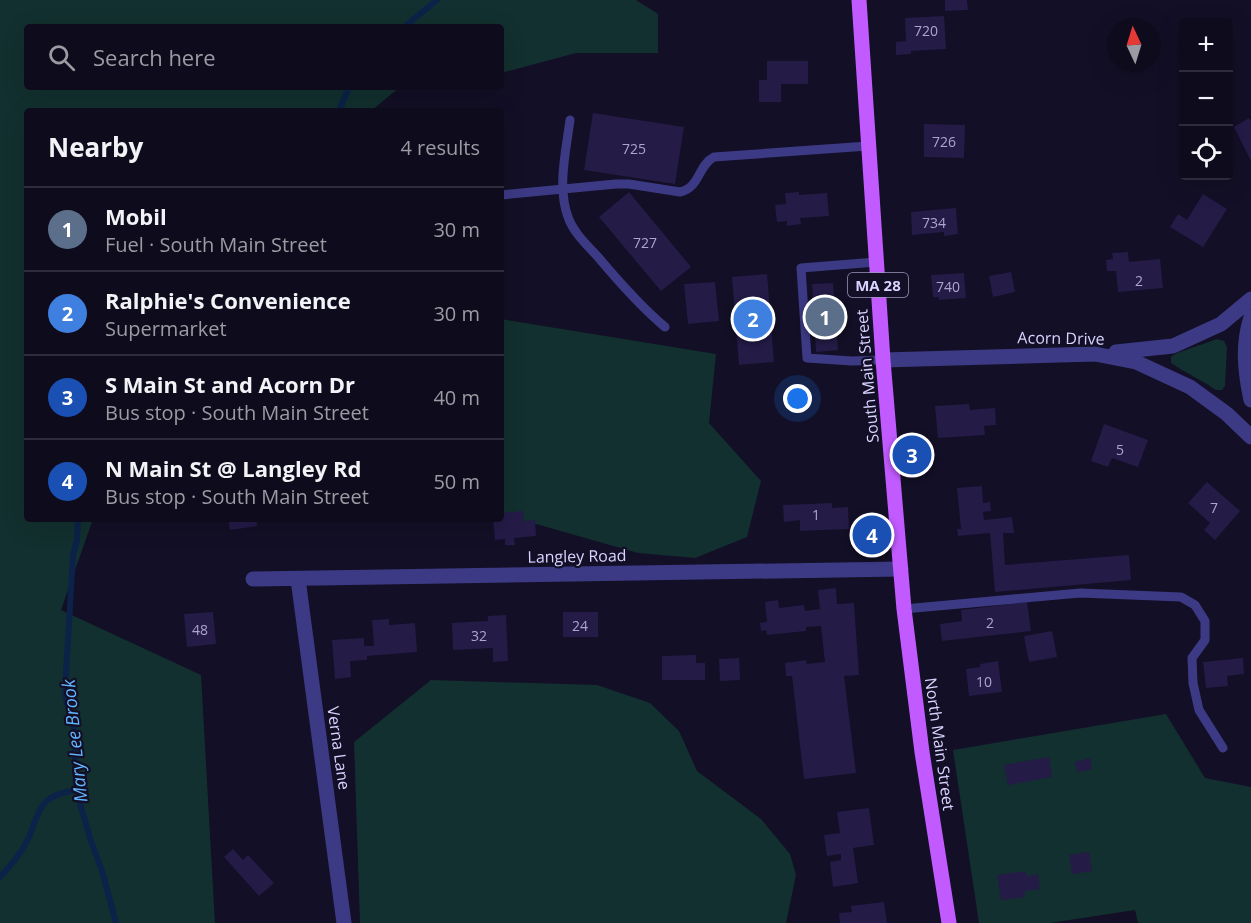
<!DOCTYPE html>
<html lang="en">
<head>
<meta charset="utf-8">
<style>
	body { margin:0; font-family:"Open Sans",sans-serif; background:#1c1929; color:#f1f3f6 }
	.controls { position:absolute; right:18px; top:18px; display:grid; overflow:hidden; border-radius:6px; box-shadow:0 6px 24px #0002 }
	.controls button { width:54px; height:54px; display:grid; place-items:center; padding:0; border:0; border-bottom:2px solid #2e2b3b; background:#0e0b1c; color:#f1f3f6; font:30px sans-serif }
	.compass { position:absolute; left:1107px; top:18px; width:54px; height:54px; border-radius:50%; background:#0e0b1c; box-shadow:0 6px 24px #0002; rotate:356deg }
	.you { position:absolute; left:798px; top:399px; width:21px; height:21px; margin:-15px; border:4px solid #fff; border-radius:50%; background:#1a73e8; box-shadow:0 0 0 9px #1a73e833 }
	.badge { display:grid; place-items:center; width:39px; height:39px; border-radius:50%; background:#b45309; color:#fff; font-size:20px; font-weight:700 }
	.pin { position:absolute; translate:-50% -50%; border:3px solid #fff; box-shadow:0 2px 6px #0006 }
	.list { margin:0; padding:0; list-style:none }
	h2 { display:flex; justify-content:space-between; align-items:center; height:78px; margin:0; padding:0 24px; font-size:26px }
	h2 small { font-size:20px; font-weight:400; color:#9b9ba3 }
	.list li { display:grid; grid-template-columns:39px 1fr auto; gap:18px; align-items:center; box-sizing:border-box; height:84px; padding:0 24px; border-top:2px solid #2e2b3b }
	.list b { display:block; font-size:22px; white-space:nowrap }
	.list p { margin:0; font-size:20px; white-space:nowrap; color:#9b9ba3 }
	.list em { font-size:20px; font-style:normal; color:#9b9ba3 }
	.icon { flex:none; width:33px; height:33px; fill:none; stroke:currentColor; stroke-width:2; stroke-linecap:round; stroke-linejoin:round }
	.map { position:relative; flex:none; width:1251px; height:923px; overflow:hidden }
	.search { position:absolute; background:#0e0b1c; box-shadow:0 6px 24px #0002; left:24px; top:24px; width:480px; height:66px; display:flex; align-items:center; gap:15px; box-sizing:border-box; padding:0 21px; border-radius:6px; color:#9b9ba3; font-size:22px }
	.panel { position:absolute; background:#0e0b1c; box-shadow:0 6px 24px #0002; left:24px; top:108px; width:480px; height:414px; border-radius:6px }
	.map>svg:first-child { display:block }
</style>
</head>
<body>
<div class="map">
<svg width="1251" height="923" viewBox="0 0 1251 923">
	<rect width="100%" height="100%" fill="#130f26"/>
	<path fill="#12302f" d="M0 0H636L658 14V53H576L501 73V27H27V87H400L371 111H27V519H93L61 610 201 675 215 923H0Z
		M501 319 716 354 709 423 761 481 747 537 695 558 638 553 501 514Z
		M1216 339 1224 341 1227 347 1225 386 1222 390H1216C1202 380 1185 373 1171 363V357C1175 352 1206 344 1216 339Z
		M431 680 597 685 650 703 679 731 697 771 761 819 790 854 796 875 786 923H360L354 742Z
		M1166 714 1205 778 1251 787V923H1138L1135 910 1050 923H979L953 750Z"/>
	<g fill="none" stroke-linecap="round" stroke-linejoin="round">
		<path stroke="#0c2248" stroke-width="6" d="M404 27 437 0
			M339 111 349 87
			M78 519 77 540 73 555 65 691 67 704 74 719 76 790 91 841 103 874 116 923
			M0 877C11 865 21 854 28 839 41 809 38 796 76 790"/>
	</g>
	<path fill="#241b47" d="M945 0H967L968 10 945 11Z
		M944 16 946 49 911 51V54L896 55V42L906 41 905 18Z
		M767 61H808V84H781V102H759V80H767Z
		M593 113 684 127 675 184 584 170Z
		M1249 118 1251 121V161L1234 127Z
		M924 124 965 125 964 158 924 157Z
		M629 192 691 267 661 291 599 217Z
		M799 192V195L827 193 829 216 800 218 801 224 787 226V221L777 222 775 205 786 204 785 193Z
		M1203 194 1227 209 1203 247 1170 227 1178 214 1187 220Z
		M956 208 958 234 944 236V232L912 235 911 212Z
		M1128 252 1129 262 1160 259 1163 288 1118 292 1116 271H1107L1106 260 1113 259 1112 253Z
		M1011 272 1015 292 993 297 989 276Z
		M964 273 966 298 939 300V297H933L931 275Z
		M767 274 774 362 739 365 732 277Z
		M715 282 719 321 688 324 684 284Z
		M833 283 838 350 816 352 812 284Z
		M969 404 970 410 995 408 996 425 984 426 985 435 938 438 935 406Z
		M1104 424 1148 440 1138 467 1112 458 1108 467 1091 461Z
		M1207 482 1240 511 1215 540 1204 530 1210 523 1188 503Z
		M982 486 983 503 990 502 991 511 983 512 984 520 1012 517 1014 533H1003L1005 565 1129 555 1131 580 995 592 990 533 958 536 957 529H961L957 488Z
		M832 503V508L848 507 849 529 800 531V520L784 522 783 505Z
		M523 511 524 521 535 520 536 536 514 538 515 545H505V539L495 540 493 519H501V513Z
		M228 519H256L257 526 230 530Z
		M836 588 837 604 854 603 859 675 844 676 856 773 804 779 792 676H786L785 663 806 660 807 664 825 662 821 626 806 627V631L767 635 766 630 761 631 760 623 767 622 765 602 778 600 779 608 804 605 805 611 820 609 818 590Z
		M1027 602 1031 631 942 641 940 624 962 621 961 610Z
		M213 612 216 644 187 647 184 614Z
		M563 612H598V637H563Z
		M506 615 508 661 493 662V648L453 650 452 623 488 621V616Z
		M389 619V625L415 623 417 652 367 656V660L350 661 351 677 335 679 332 640 364 638V646H374L372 620Z
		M1052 631 1057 657 1029 662 1024 636Z
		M696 655V663H705V680H662V656Z
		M739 658 740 680 720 681 719 659Z
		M1243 658 1244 674 1227 676 1228 686 1206 688 1203 662Z
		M998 661 1002 692 969 696 966 669 980 667V664Z
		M1049 757 1052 777 1008 785 1004 765Z
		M1090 758 1092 769 1077 772 1075 762Z
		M869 808 874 845 853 848 858 883 833 887 830 862 841 860V854L827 856 824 835 840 833 837 812Z
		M233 849 243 860 248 855 274 883 259 896 224 857Z
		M1089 852 1092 871 1072 874 1069 855Z
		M1026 871V876L1038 874 1040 889 1025 891V897L1001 900 997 875Z
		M884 902 887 923H840L839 913 852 912 851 906Z"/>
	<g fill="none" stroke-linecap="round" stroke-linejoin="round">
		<path stroke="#3d3a85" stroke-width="9" d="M570 120C566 151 557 187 568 217 573 232 587 245 598 257 619 282 640 306 665 327
			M501 195 616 184H629L680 192C700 188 698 165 714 157L868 146
			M876 262 801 268 807 358 852 361 883 360
			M904 609 1080 593 1181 597 1195 605 1205 621V640L1192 658 1193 683 1199 710 1223 748"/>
		<path stroke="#3d3a85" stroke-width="15" d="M1251 317C1242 345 1245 372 1251 400
			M1116 352 1173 346 1221 324 1251 299
			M883 360 1095 354 1136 362 1190 387 1227 414 1251 437
			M253 579 901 569
			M298 579 344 923"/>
		<path stroke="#c25bff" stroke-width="15" d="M859 0 883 360 904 609 922 752 949 923"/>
	</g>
	<g text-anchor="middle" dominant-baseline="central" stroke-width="4.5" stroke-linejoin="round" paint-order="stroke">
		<g font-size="14" fill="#aca6d1">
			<text x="926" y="30">720</text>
			<text x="944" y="141">726</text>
			<text x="634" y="148">725</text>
			<text x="934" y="222">734</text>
			<text x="645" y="242">727</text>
			<text x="1139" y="280">2</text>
			<text x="948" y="286">740</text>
			<text x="1120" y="449">5</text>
			<text x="1214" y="507">7</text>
			<text x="816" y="514">1</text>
			<text x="990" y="622">2</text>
			<text x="580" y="625">24</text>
			<text x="200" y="629">48</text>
			<text x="479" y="635">32</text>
			<text x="984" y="681">10</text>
		</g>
		<rect fill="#130f26" stroke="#9e99be" stroke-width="1.5" x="848" y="273" width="60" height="24" rx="4.5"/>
		<g font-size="15" font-weight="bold" fill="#d9d4ff">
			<text x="878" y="285">MA 28</text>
		</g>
		<g font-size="16" fill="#d9d4ff" stroke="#130f26">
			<text transform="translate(1061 338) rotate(1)">Acorn Drive</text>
			<text transform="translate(867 376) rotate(-95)">South Main Street</text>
			<text transform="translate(577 556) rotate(-1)">Langley Road</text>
			<text transform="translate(940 744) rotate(82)">North Main Street</text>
			<text transform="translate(339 748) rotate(82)">Verna Lane</text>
		</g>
		<g font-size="18" font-style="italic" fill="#62b6ff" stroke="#130f26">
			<text transform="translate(74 741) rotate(-96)">Mary Lee Brook</text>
		</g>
	</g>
</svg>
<div class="controls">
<button>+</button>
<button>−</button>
<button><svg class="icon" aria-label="locate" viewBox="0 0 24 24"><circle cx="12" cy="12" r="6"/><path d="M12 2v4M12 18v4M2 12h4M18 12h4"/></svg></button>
</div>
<svg class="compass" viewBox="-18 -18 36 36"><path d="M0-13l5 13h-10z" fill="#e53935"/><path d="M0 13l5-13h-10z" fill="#9b9ba3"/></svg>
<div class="you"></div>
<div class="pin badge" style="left:825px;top:317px;background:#5c6f8a">1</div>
<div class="pin badge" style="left:753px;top:319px;background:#3f7fe0">2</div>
<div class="pin badge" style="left:912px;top:455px;background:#1a4fb4">3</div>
<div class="pin badge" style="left:872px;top:535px;background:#1a4fb4">4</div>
<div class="search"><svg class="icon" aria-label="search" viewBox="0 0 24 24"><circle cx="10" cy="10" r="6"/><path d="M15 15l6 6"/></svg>Search here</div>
<section class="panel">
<h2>Nearby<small>4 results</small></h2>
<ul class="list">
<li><span class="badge" style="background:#5c6f8a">1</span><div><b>Mobil</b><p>Fuel · South Main Street</p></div><em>30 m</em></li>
<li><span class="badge" style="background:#3f7fe0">2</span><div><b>Ralphie's Convenience</b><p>Supermarket</p></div><em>30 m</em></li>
<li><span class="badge" style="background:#1a4fb4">3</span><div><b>S Main St and Acorn Dr</b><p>Bus stop · South Main Street</p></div><em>40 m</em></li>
<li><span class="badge" style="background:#1a4fb4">4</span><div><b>N Main St @ Langley Rd</b><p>Bus stop · South Main Street</p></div><em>50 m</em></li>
</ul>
</section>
</div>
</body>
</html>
